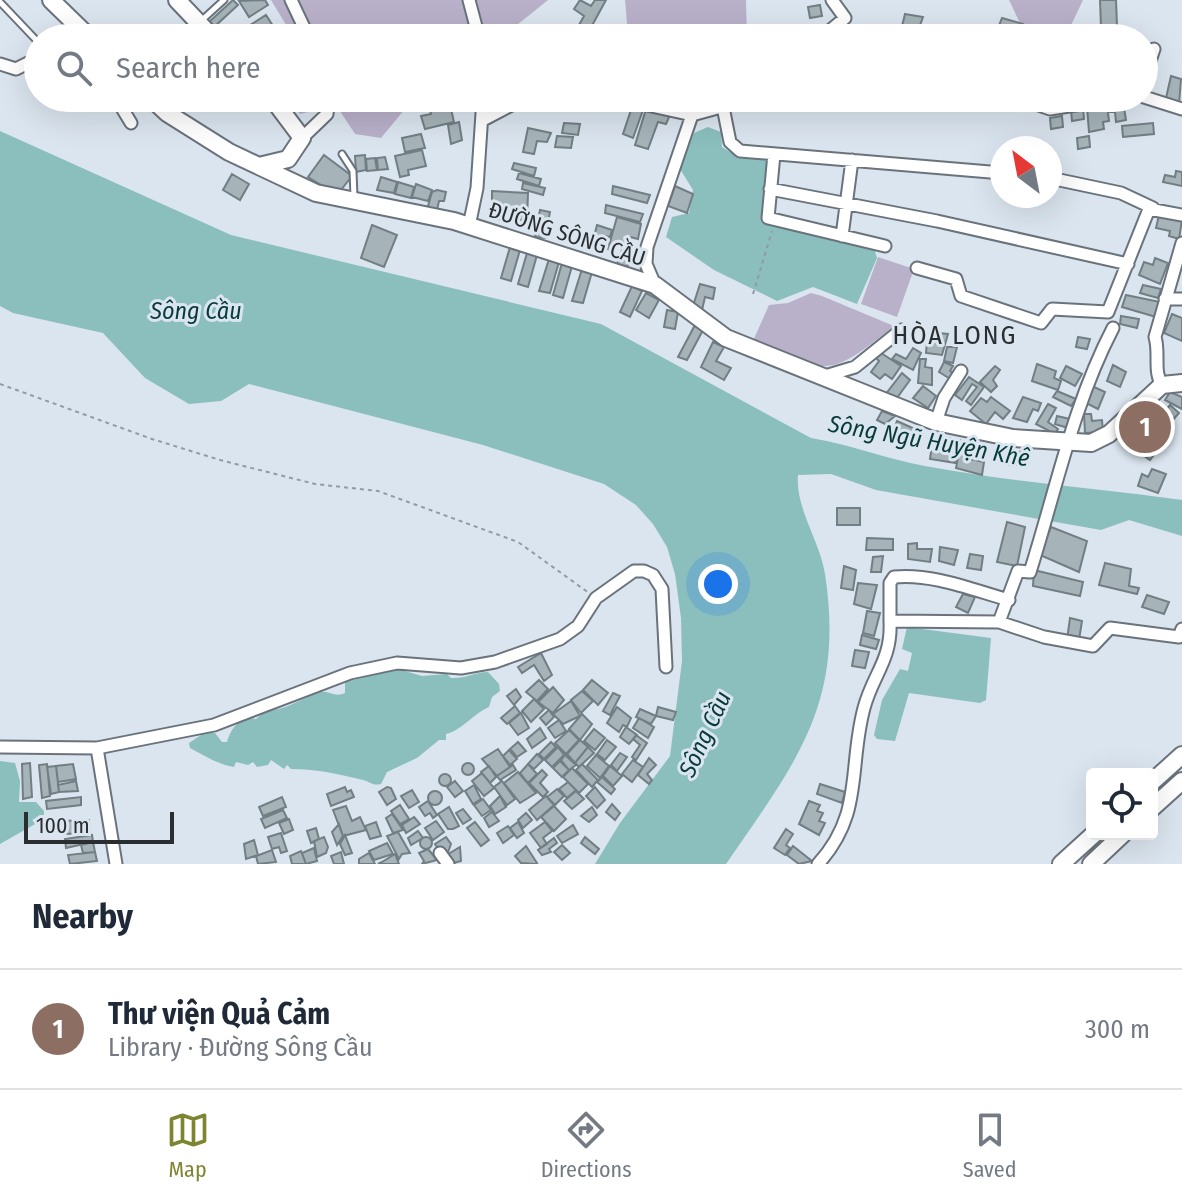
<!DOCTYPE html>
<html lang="en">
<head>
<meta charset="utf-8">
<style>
	body { margin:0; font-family:"Fira Sans Condensed",sans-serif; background:#f6f6f7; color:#1f2937 }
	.controls { position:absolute; right:24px; bottom:24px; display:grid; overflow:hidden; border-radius:8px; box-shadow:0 8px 32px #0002 }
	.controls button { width:72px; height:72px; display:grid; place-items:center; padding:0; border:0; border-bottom:2px solid #e0e1e3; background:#fff; color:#1f2937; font:40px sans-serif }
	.compass { position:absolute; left:990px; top:136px; width:72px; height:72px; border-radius:50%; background:#fff; box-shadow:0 8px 32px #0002; rotate:328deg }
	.scale { position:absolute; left:24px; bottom:20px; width:150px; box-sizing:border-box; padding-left:8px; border:4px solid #2a2e31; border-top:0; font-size:22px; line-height:28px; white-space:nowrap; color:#2a2e31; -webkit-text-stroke:6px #dbe5ef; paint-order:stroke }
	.you { position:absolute; left:718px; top:584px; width:28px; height:28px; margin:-20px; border:6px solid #fff; border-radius:50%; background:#1a73e8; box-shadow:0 0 0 12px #1a73e833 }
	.badge { display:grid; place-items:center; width:52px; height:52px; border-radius:50%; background:#7e8531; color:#fff; font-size:26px; font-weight:700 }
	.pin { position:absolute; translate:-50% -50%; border:4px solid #fff; box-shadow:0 2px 8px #0006 }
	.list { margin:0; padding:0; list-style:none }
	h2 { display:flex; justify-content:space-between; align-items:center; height:104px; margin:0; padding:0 32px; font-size:34px }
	h2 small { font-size:26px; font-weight:400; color:#747a83 }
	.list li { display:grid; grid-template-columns:52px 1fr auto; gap:24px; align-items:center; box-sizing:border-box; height:120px; padding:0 32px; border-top:2px solid #e0e1e3 }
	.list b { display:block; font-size:30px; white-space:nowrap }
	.list p { margin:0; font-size:26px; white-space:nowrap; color:#747a83 }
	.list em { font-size:26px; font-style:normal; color:#747a83 }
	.icon { flex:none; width:44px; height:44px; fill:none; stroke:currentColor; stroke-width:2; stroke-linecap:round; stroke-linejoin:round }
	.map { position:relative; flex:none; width:1182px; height:864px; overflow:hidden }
	.search { position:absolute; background:#fff; box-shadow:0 8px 32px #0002; left:24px; right:24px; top:24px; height:88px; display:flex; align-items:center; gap:20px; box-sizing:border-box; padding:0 28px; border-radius:44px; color:#747a83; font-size:30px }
	.sheet { height:224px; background:#fff }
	nav { display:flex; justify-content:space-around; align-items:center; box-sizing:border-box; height:112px; border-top:2px solid #e0e1e3; background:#fff; font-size:22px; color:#747a83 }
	nav a { display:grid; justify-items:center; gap:4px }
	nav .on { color:#7e8531 }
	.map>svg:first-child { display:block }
</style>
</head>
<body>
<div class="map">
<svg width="1182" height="864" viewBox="0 0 1182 864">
	<rect width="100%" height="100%" fill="#dbe5ef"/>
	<path fill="#b9b1ca" d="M271 0H548L501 38H294Z
		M625 0H746L747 38H636L628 35Z
		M1009 0H1083L1065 38H1027Z
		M288 98H414L381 138 355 134 336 105 300 114Z
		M878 257 914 269 897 317 861 304Z
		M811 293 822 296 894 326C828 379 828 374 752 343L769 305 788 303Z"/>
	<path fill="#8abfbe" d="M708 127 721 132 722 147 730 152 767 157 763 216 874 248 877 258 857 304 813 287 777 301 714 270 666 237 672 217 689 213 693 190 680 169 694 133Z
		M0 131 231 235 601 324 811 438C850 444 886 459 925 466 1010 482 1096 488 1182 500V536L1129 520 1101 530 876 490 831 474 798 475C795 508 820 541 825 574 845 704 796 762 726 864H595L620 823 670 756 682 661 681 618 675 574 667 547 653 524 636 505 604 484 483 445 249 384 221 401 189 404 145 378 103 333 13 313 0 306Z
		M907 627 991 638 986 700 980 703 909 693 895 741 877 739 874 735 882 700 900 669 908 671 912 653 902 649Z
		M398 669 422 676 447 674 451 678C465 679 475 672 488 672L499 684 500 691 492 697 489 707C473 714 461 731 446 734V740H439L417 758 387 772 381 784C371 786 372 782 363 780 337 774 319 769 291 769L287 765 284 769 271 760 268 765 257 767 253 762 248 765 236 762 234 767C217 764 205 756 190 748L189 743 204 733H215L222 742H227C231 728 240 716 256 719L266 710C284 712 303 697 320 692 330 690 334 698 345 693V682Z
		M0 761 15 763 20 781 19 802H36L44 811V819L0 844Z"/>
	<path fill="#a6b4b9" stroke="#717e83" stroke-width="2" d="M233 0 238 5 213 28 208 23Z
		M265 0 268 5 249 17 239 1Z
		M580 0 591 6 595 0H606L589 31 579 25 584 16 574 9Z
		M1100 0H1116L1117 26 1101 27Z
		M820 5 822 16 810 18 808 7Z
		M905 14 923 17 919 28 910 26 909 37 900 34Z
		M266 15 275 29 262 38H255L247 27Z
		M1002 18 1023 24 1020 31 1005 26 1003 29 1022 35 1021 38H994Z
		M595 26 615 27 613 38H593Z
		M189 27 200 38 180 35Z
		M935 27 950 30 949 38H932Z
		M1084 27 1086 38H1076L1074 29Z
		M806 32 807 38H784V34Z
		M1171 76 1181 79 1179 104 1166 98Z
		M427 98H439L442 111 451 109 454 122 425 129 421 116 431 114Z
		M543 98H582L581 104 553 101 552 111 541 110Z
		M1123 102 1126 120 1116 122 1115 112H1110L1109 104Z
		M1107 105 1109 121 1103 122 1104 129 1089 132 1087 107Z
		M632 107 643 110 633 138 623 134Z
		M1083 108 1084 119 1072 121 1071 110Z
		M646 109 670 115 666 124 658 122 648 149 635 145Z
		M1062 116 1063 127 1051 129 1050 118Z
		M459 122 462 140 451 144 448 125Z
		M564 123 580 124 578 135 562 133Z
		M1153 123 1154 134 1123 137 1122 126Z
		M528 128 551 133 547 142 537 141 534 154 523 152Z
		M421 134 425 148 405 152 402 138Z
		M557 136 573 137 571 148 555 147Z
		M1089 136 1090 147 1078 149 1077 138Z
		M422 150 426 166 408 170 409 175 400 177 395 156Z
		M324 155 352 176 337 195 308 177Z
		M365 155 366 170 356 172 355 156Z
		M385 157 388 169 378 170 377 158Z
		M375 158 377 170 367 171 366 159Z
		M514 163 536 168 534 176 512 169Z
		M1176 171 1182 172V186L1163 182 1165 175 1175 177Z
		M519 173 541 179 539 186 517 179Z
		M232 174 249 184 240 200 223 190Z
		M381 177 397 182 394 193 377 190Z
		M398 182 414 187 411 198 395 194Z
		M523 183 545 188 543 195 522 189Z
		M416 184 432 190 428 201 412 197Z
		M613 186 650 195 647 203 612 194Z
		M675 186 693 194 687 213 668 206Z
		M437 190 446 192 444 201H439L436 215 426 213 432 192Z
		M492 191 528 193 527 220 492 219Z
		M606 205 643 214 640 222 605 213Z
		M540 210 550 212 545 238 535 237Z
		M1159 215 1182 220 1179 239 1169 236 1170 231 1156 228Z
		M617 217 641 224 638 239 630 237 627 246 617 243 614 253 608 249Z
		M372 225 397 235 384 267 361 258Z
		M597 225 612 230 610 237 605 236 602 248 592 245Z
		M510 247 520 250 511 281 501 278Z
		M623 247 641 253 639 260 630 258 627 267 617 264Z
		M527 253 537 255 528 287 518 284Z
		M1155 258 1168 263 1160 284 1139 275 1144 262 1153 265Z
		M549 259 559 262 550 293 539 291Z
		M562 263 572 266 563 298 553 295Z
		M582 269 592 272 583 303 572 301Z
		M700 284 715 288 713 299 705 297 702 310 693 306Z
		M1143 285 1161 289 1158 298 1140 293Z
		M632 286 642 291 630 317 620 312Z
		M646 293 659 300 649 318 636 310Z
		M1126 295 1160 302 1156 317 1122 307Z
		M667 310 678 312 675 329 664 327Z
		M1172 314 1182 318V341L1164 333Z
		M1121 316 1139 319 1137 328 1120 324Z
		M695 325 703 330 687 360 678 357Z
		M938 333 948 334 942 355 926 353 927 342H937Z
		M1078 337 1090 339 1087 349 1076 347Z
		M713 342 724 347 716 361 731 368 724 380 701 367Z
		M947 347H957L953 363 944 361Z
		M913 348 921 353 913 370 892 359 896 354 906 359Z
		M878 351 901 366 892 379 885 374 880 379 871 372 879 361 874 356Z
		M920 359H926L925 367 932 368V385L918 383Z
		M944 362 953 366 950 371 956 375 952 380 939 372Z
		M1037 364 1056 371 1054 378 1061 381 1058 390 1032 381Z
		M1113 365 1126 372 1120 387 1107 381Z
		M995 366 1000 370 993 380 997 386 991 392 980 382Z
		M1066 366 1082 374 1075 386 1060 378Z
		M902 373 910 380 894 402 885 395Z
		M969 377 984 387 971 405 966 401 977 387 972 384 962 400 955 395Z
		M923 386 936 396 928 408 913 398Z
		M1092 386 1105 392 1098 409 1086 403Z
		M1057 391 1076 399 1071 406 1053 397Z
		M1170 392 1182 397V409L1165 400Z
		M991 397 1010 411 1003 419 995 412 986 424 970 411 981 398 987 402Z
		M1023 397 1041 403 1038 411 1033 409 1027 422 1013 418Z
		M1048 404 1056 408 1048 422 1058 429 1055 434 1036 424Z
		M1170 405 1179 413 1164 430 1155 423Z
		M882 411 895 416 885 424 877 420Z
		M1084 414H1091L1092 421 1102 420 1103 432 1085 433Z
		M1057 416 1070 419 1068 428 1055 424Z
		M897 421 917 430 912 439 907 435 901 447 889 441Z
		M1152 425 1160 431 1151 442 1143 435Z
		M933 436 960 440 956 463 930 459Z
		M1145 439 1158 449 1150 460 1140 453 1145 448 1140 444Z
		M961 442 974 444 970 459 984 462 982 475 956 468Z
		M1008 451 1023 452 1021 465H1007Z
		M1152 469 1166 474 1158 493 1138 486 1142 474 1148 477Z
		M837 508H860V525H837Z
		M1007 522 1025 527 1017 566 997 562Z
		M1051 527 1087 541 1079 572 1040 555Z
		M867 538 893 539V550H866Z
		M917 543V549H932L930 562 908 559V544Z
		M940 547 958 550 954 565 939 561Z
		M970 554 983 556 981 570 967 568Z
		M883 556 881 572H871L873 557Z
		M1105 563 1131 569 1129 586 1139 588 1137 594 1099 585Z
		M844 566 856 570 853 590 841 588Z
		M1034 570 1083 582 1080 596 1033 586Z
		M858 583 877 585 871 609 854 604Z
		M963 594 975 597 968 613 956 607Z
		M1147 595 1169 602 1164 614 1142 607Z
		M867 611 880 613 874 636 863 633Z
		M1070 618 1082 621 1079 640H1067Z
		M862 635 879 640 876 649 860 645Z
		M855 650 869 652 865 668 852 666Z
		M541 653 552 675 544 681 534 665 522 673 518 667Z
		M539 680 548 689 537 701 526 692Z
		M592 680 608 693 598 705 583 690Z
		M553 687 564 700 553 713 538 702Z
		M516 689 521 697 514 705 507 696Z
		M582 691 593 701 581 713 571 700Z
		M613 693 620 696 610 715 603 711Z
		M534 699 544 709 531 722 522 711Z
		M571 701 580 716 563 724 553 714Z
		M515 706 520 713 507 724 501 718Z
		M617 707 631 718 627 727 623 725 619 732 607 723Z
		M658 707 676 712 673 720 656 716Z
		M640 709 656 716 651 724 636 717Z
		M549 710 554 717 546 725 540 718Z
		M521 713 529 728 518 735 509 723Z
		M582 714 592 724 580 740 569 729Z
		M639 718 654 727 648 738 633 728Z
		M559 720 566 731 555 738 548 728Z
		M626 727 637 735 629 744 620 737Z
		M540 728 546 738 532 748 527 739Z
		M594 729 605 738 595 750 584 741Z
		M569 730 579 740 566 754 555 743Z
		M636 735 647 743 636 760 632 757 640 745 633 739Z
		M580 740 588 747 575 763 567 754Z
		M607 740 616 747 605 760 597 754Z
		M518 742 526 751 517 757 510 749Z
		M551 742 556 747 544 759 539 754Z
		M558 747 564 755 552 767 545 760Z
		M588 747 594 753 579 767 575 763Z
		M498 749 510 767 497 776 482 759Z
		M509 750 517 759 510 765 503 756Z
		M620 753 627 757 617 771 611 765Z
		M537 754 543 760 534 769 528 764Z
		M565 755 576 765 569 770 561 760Z
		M596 755 609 766 600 778 587 766Z
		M649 758 656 765 647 774 652 780 649 784 638 775Z
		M633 760 643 767 632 782 622 774Z
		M560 761 569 770 562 777 553 768Z
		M30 763 32 797 23 799 22 764Z
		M462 769a6 6 0 1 1 12 0a6 6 0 1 1-12 0Z
		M47 764 50 796 42 798 39 765Z
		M73 764 76 779 58 782 56 766Z
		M528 764 537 774 528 783 520 773Z
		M582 764 598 780 592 787 576 770Z
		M513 765 516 770 500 780 497 776Z
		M56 766 59 792 51 794 47 767Z
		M489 766 496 777 490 783 481 772Z
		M610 766 622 776 613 786 603 776Z
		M572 768 588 784 579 793 563 777Z
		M542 770 547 775 540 783 548 792 543 797 529 783Z
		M518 772 536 793 520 803 504 783Z
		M482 773 494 788 484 796 472 781Z
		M439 780a6 6 0 1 1 12 0a6 6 0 1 1-12 0Z
		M602 777 615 789 611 794 597 782Z
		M76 781 78 791 59 792 58 785Z
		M455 781 463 791 455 797 447 787Z
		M502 781 515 799 507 805 494 787Z
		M568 782 576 790 567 798 559 789Z
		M820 784 845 792 842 803 817 794Z
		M474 785 481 799 473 804 465 791Z
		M345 787 347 792 351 790 354 797 331 806 327 794Z
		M387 787 391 788 396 799 387 805 379 792Z
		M595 787 605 800 597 808 586 796Z
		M557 789 564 796 555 805 547 797Z
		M412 790 419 802 409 808 401 796Z
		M576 791 584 799 572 809 564 801Z
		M428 798a7 7 0 1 1 14 0a7 7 0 1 1-14 0Z
		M500 796 506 807 495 814 490 806Z
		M546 796 554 805 537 820 529 810Z
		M81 797V805L47 809 46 801Z
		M282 797 286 807 263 816 259 807Z
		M483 799 491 810 482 816 474 805Z
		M428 801 437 815 433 818 430 813 425 816 419 807Z
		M809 801 820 805 817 811 823 813 819 821 825 823 819 835 799 824Z
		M612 804 620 813 615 820 606 812Z
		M400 805 409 819 400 824 391 811Z
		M346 806 352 821 360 817 366 830 343 836 333 810Z
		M554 806 566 819 554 831 541 817Z
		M449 807 459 826 453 829H448L438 814Z
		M592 807 597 815 589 822 581 816Z
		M463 809 471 819 463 824 456 813Z
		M283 810 287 818 265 828 261 819Z
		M492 812 499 821 489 827 484 818Z
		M526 813 532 820 523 828 518 820Z
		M392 814 397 821 403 830 393 833 386 818Z
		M414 817 420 824 406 833 402 825Z
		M289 819 293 830 284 834 279 823Z
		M89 820 90 833 64 834 62 821Z
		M436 821 444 832 433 840 425 828Z
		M376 822 381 836 370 839 365 826Z
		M475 822 489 840 481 846 467 828Z
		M518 822 524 833 517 838 510 828Z
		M545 822 552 831 543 838 547 844 541 848 530 833Z
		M339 824 343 836 337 845 332 832Z
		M573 825 578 834 562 843 557 836Z
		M508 826 514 835 503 843 497 833Z
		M316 828 319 839 311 843 307 831Z
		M786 829 793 834 786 845 790 848 785 855 774 848Z
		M418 831 423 838 411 845 408 838Z
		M398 832 410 853 402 854 399 859 387 836Z
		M281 833 287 851 281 853 279 847 272 849 268 837Z
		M92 835 93 842 66 848 65 839Z
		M345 835 352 853 345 855 340 844Z
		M420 843a6 6 0 1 1 12 0a6 6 0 1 1-12 0Z
		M324 837 328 847 326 853 317 857 314 841Z
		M446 837 451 844 448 852 441 853 435 844Z
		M585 837 599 849 595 854 581 843Z
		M554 838 557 843 549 849 551 852 542 855 538 850Z
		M254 840 258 855 246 859 244 844Z
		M93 842 95 852 83 853 81 845Z
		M387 843 393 854 374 860 369 851Z
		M562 845 570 853 562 860 554 852Z
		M526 846 537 863 535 864 521 863 515 856Z
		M793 846 812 861 799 864 787 855Z
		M460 847 461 861 450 864 445 856Z
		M314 848 317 861 306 864 302 853Z
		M428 849 437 860 422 864 424 861 419 853Z
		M272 850 276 862 258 864 256 856Z
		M301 851 306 864H292L290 856Z
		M95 852 97 861 70 864 68 855Z
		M341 852 344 864H334L331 856Z
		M369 853 375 864H359V859Z
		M395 854 399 864H378L382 862Z"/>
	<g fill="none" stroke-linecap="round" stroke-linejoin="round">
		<defs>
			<path id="lane" d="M0 2 38 42
				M202 20 224 0
				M342 154 353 171 354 197"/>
			<path id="street" d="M291 0 309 38
				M469 0 479 38
				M821 38 845 18 832 0
				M0 64 16 69 38 58
				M1144 79 1154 49
				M1144 97 1182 109
				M116 98 131 123
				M615 98 692 115
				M1019 98 1050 109 1120 98
				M723 107 730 142 740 151 1002 173
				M483 120 525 98
				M302 138 327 114 329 98
				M774 154 768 218 885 246
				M1050 178 1121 193 1153 208
				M770 189 937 221 1128 264
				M469 226 477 188 483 98
				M842 236 852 160
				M917 268 956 279 961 296 1041 323 1052 309 1108 312 1149 209 1182 215
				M655 285 646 264 647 247 692 115 754 98
				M1165 299H1182
				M825 376 855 367 901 330
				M1162 385C1153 371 1160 353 1155 337L1182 243
				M936 422 944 398 961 371
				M890 621V583L894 577C932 573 973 590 1009 600
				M999 622 1044 637 1093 646 1110 628 1179 637 1182 629
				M0 747 97 748 214 725 350 673 397 663 461 668 495 662 560 639 578 626 596 598 634 571H644L653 575 662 589 666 667
				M97 748 116 864
				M440 853 448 864
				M818 864C864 814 848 767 864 708 873 674 892 660 890 621L999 622 1018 571 1030 572C1056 490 1073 405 1113 328"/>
			<path id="secondary" d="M51 0 90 38
				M177 0 213 38
				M151 98 167 113 229 152 316 193 454 221 655 285 726 338 936 422 1013 438 1091 443 1109 434 1162 385 1182 383
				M259 166 288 159 302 138 272 98"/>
			<path id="primary" d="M1152 782 1182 755
				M1152 808 1182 781
				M1061 864 1094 834
				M1091 864 1123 834"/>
		</defs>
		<use href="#lane" stroke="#6a737c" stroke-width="9"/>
		<use href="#street" stroke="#6a737c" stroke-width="15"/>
		<use href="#secondary" stroke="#6a737c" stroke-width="20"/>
		<use href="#primary" stroke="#6a737c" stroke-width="20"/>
		<path stroke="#939aa2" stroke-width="2" stroke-dasharray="4 4" stroke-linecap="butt" d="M753 294 772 231
			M0 384 152 439 220 460 315 484 378 491 518 542 589 593"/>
		<use href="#lane" stroke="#fff" stroke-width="5"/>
		<use href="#street" stroke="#fff" stroke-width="11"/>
		<use href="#secondary" stroke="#fff" stroke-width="16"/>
		<use href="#primary" stroke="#fff" stroke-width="16"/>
	</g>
	<g text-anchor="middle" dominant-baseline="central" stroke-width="6" stroke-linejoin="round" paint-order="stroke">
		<g font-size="22" fill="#2a2e31" stroke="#dbe5ef">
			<text transform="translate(567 234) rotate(18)">ĐƯỜNG SÔNG CẦU</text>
		</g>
		<g font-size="24" font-style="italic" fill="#063b3a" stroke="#dbe5ef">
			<text x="196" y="311">Sông Cầu</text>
			<text transform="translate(929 441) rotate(10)">Sông Ngũ Huyện Khê</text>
			<text transform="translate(705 734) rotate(-65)">Sông Cầu</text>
		</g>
		<g font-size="26" letter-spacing="2" fill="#2a2e31" stroke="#dbe5ef">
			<text x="955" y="335">HÒA LONG</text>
		</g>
	</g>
</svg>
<div class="controls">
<button><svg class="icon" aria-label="locate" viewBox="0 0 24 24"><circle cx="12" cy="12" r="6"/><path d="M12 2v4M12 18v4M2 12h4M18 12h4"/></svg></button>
</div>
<svg class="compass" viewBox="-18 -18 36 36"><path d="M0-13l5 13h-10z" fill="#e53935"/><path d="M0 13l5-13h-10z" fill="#747a83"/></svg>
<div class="scale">100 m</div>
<div class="you"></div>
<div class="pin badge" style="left:1145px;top:427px;background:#8d6e63">1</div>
<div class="search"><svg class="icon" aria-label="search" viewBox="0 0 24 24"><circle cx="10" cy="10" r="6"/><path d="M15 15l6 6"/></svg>Search here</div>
</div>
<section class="sheet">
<h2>Nearby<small></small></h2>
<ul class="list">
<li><span class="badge" style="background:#8d6e63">1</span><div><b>Thư viện Quả Cảm</b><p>Library · Đường Sông Cầu</p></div><em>300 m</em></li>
</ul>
</section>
<nav>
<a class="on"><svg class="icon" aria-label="map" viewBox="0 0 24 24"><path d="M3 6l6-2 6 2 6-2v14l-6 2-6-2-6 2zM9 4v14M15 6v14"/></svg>Map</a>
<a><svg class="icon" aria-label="directions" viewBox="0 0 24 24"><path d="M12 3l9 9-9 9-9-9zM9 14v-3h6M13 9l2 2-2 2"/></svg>Directions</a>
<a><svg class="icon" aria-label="saved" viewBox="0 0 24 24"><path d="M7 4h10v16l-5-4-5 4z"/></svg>Saved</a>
</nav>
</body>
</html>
